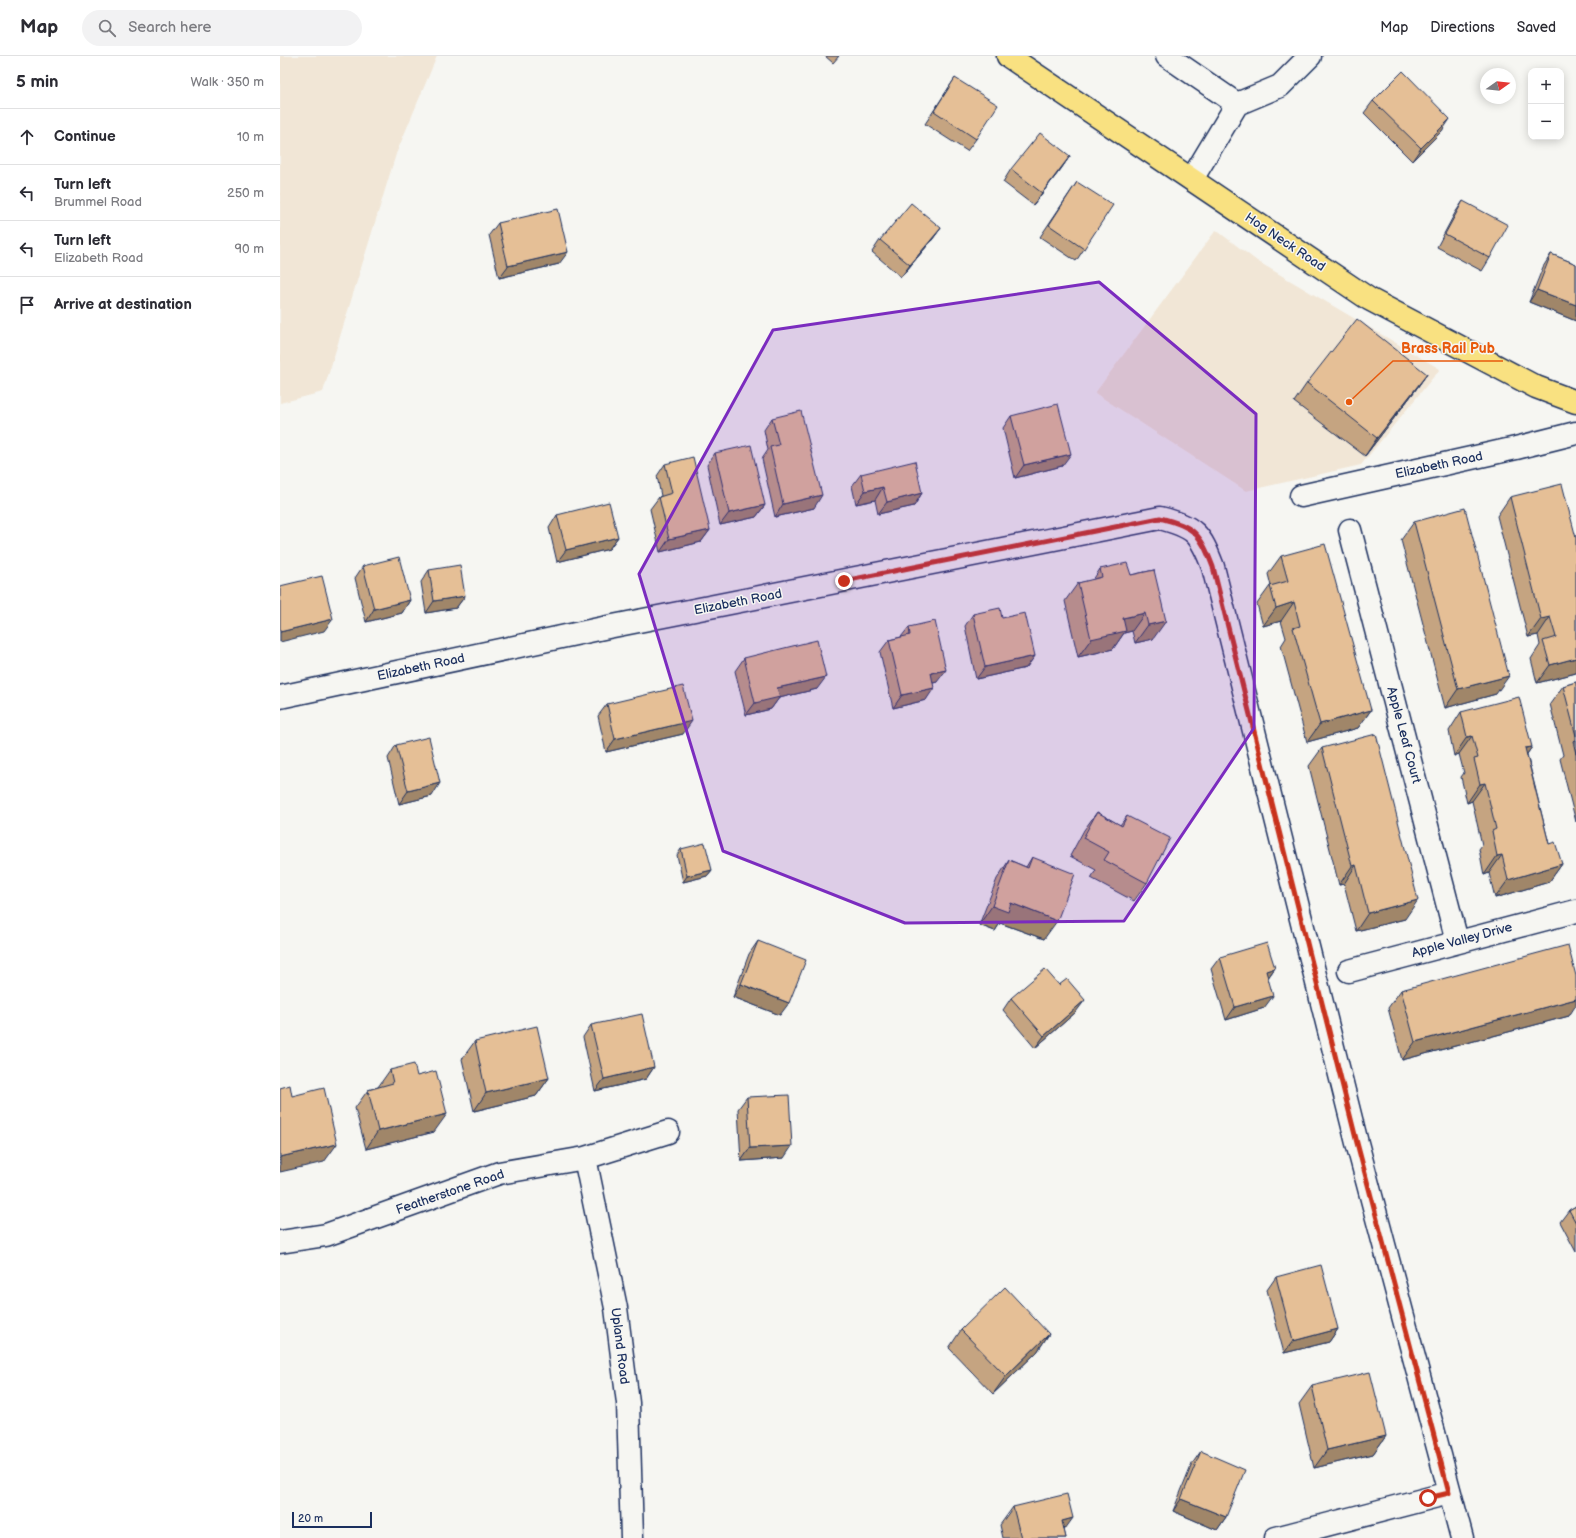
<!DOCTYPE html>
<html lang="en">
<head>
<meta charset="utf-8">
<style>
	body { margin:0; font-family:"Balsamiq Sans",sans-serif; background:#f2f2f3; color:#2b2b33 }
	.controls { position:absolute; right:12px; top:12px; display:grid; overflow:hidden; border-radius:8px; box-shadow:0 2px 10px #0003 }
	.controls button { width:36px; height:36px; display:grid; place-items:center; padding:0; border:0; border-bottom:1px solid #e1e1e2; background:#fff; color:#2b2b33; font:20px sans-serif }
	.compass { position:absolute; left:1200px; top:12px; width:36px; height:36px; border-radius:50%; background:#fff; box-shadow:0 2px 10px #0003; rotate:75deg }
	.scale { position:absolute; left:12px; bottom:10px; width:80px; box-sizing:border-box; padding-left:4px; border:2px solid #1b2f5e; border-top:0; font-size:11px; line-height:14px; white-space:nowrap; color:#1b2f5e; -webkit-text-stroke:3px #f6f6f2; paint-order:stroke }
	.stop { position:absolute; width:12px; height:12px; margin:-9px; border:3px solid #c8321e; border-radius:50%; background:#fff }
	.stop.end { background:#c8321e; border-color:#fff; box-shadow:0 1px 4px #0008 }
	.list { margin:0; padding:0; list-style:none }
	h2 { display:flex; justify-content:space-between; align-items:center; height:52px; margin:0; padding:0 16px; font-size:17px }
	h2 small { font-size:13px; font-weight:400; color:#7c7c81 }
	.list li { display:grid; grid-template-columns:26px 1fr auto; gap:12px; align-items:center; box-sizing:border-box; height:56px; padding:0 16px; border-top:1px solid #e1e1e2 }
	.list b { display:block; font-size:15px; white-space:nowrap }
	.list p { margin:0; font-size:13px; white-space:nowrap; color:#7c7c81 }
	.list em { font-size:13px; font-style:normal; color:#7c7c81 }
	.icon { flex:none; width:22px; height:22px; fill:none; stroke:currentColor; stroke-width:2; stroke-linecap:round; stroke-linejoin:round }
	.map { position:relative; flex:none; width:1296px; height:1482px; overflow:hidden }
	header { display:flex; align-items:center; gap:24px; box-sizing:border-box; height:56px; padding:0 20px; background:#fff; border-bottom:1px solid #e1e1e2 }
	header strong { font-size:19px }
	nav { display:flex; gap:22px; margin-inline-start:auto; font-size:14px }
	.search { width:280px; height:36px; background:#f2f2f3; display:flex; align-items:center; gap:10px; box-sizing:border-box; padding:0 14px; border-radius:22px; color:#7c7c81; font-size:15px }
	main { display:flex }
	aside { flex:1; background:#fff }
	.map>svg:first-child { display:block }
</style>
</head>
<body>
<header>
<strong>Map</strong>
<div class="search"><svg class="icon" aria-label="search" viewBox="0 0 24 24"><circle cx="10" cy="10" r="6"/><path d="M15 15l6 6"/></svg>Search here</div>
<nav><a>Map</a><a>Directions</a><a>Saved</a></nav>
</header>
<main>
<aside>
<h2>5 min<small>Walk · 350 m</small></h2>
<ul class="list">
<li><svg class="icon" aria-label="ahead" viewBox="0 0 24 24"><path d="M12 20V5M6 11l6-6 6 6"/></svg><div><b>Continue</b></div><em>10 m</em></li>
<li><svg class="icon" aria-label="left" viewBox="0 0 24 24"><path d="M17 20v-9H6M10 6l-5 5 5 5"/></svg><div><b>Turn left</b><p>Brummel Road</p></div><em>250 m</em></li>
<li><svg class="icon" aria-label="left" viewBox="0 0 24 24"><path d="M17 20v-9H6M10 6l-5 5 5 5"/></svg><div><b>Turn left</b><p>Elizabeth Road</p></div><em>90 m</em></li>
<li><svg class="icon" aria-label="arrive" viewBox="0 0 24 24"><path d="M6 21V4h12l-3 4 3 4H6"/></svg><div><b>Arrive at destination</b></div></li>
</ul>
</aside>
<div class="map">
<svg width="1296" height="1482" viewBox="0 0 1296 1482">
	<rect width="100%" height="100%" fill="#f6f6f2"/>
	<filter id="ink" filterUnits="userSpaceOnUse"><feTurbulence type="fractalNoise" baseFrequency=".025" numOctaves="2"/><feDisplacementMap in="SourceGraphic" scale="8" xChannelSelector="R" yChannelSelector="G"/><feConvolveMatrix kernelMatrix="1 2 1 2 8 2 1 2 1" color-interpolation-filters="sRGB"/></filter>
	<g filter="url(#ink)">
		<path fill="#f1e6d6" d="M0 0H157L116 98 43 336 0 347Z
			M936 174 977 205 1160 313 1081 409 966 435 815 337Z"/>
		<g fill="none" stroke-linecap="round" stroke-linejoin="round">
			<defs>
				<path id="minor" d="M887 0 957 48 912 123
					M957 48 1000 30 1030 0
					M1021 440 1236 392 1296 377
					M1070 474 1177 885
					M0 641 328 571 880 462C915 471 920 477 933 511L1077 1087 1182 1482
					M1069 915 1296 855
					M305 1102 336 1252 348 1347 352 1482
					M0 1186 46 1179 219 1117 305 1102 388 1076
					M996 1482 1169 1437"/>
				<path id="major" d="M728 0 1089 243 1256 331 1296 346"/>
			</defs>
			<use href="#minor" stroke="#1b2f5e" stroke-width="25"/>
			<use href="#major" stroke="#1b2f5e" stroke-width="25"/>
			<use href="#minor" stroke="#f6f6f2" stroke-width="22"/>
			<use href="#major" stroke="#f9e181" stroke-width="22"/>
		</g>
		<path fill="#c5a481" stroke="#1b2f5e" d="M545 0H559L553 7Z
			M675 22 696 83 687 95 645 68Z
			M1093 45 1162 75 1132 105 1084 57Z
			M790 100 781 113 753 149 723 126 731 113Z
			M797 126 804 193 796 205 760 181Z
			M1183 145 1210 202 1202 215 1157 191 1175 157Z
			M218 167 279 208 219 222 209 179Z
			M661 172 652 184 621 221 592 196 600 184Z
			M1271 198 1296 208V265L1249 246 1263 211Z
			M1147 318 1134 336 1085 400 1014 346 1027 327Z
			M731 360 782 410 735 422 723 372Z
			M492 362 534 452 495 461 482 403 488 394 484 374Z
			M435 397 485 449 476 461 440 469 427 409Z
			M385 408 430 474 421 486 380 496 370 453 379 441 381 440 377 420Z
			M581 418 642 437 634 450 598 458 595 444 576 448 572 430Z
			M1230 441 1296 482V617L1257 627 1251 603 1260 589 1258 579 1248 581 1217 460Z
			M277 459 338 481 329 493 277 506 269 472Z
			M1134 466 1216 638 1165 652 1121 484Z
			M1001 500 1091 654 1078 672 1027 686 1001 590 1006 582 1001 565 983 570 977 548 990 530H991L988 518Z
			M83 510 130 544 122 557 86 566 75 522Z
			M820 513 851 519 874 514 873 583 855 587 852 575 844 577 833 593 798 601 785 545 798 527 813 524Z
			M149 514 185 540 176 552 146 557 141 526Z
			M693 558 722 562 755 600 746 612 696 623 685 570Z
			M629 571 657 626 653 627 646 644 613 652 600 596 609 584 621 581Z
			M464 602 537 633 499 642 491 653 466 659 455 615Z
			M1296 626V766L1280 703 1283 699 1270 648 1283 630Z
			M327 648 403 678 326 696 318 660Z
			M1181 656 1252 691 1247 698 1269 788 1282 808 1269 826 1215 842 1209 817 1204 819 1199 793 1202 789 1192 745 1187 747 1181 721 1184 717 1179 698 1174 700 1169 675Z
			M116 689 152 740 119 748 108 702Z
			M1042 692 1125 863 1076 875 1064 828 1059 829 1029 710Z
			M817 756 840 769 847 760 867 827 854 845 811 822 816 814 790 800 804 774Z
			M401 793 432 814 427 820 403 826 397 799Z
			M752 801 764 883 720 867 715 875 699 869 717 823 729 804 746 811Z
			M478 885 500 959 453 941 469 898Z
			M940 901 995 912 988 922 984 952 946 964 931 913Z
			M1121 934 1289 960 1122 1004 1108 952Z
			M731 942 796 956 755 992 723 954Z
			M311 969 374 1011 366 1023 315 1035 303 981Z
			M195 985 269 1022 256 1040 194 1055 182 1003Z
			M110 1014 137 1020 154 1076 86 1093 75 1052 88 1034 98 1031Z
			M467 1041 504 1102 461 1105 458 1053Z
			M1296 1150V1196L1280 1166 1289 1154Z
			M996 1221 1058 1273 1049 1286 1004 1297 987 1234Z
			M681 1274 769 1278 757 1296 713 1338 669 1292Z
			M1032 1330 1106 1380 1093 1398 1034 1412 1019 1348Z
			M921 1395 946 1461 937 1474 893 1455 912 1408Z
			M733 1451 784 1474 786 1482H723L720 1469Z"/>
		<path fill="#a08669" stroke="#1b2f5e" d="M1170 63 1162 75 1132 105 1141 92Z
			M790 100 781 113 753 149 762 137Z
			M661 172 652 184 621 221 630 209Z
			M288 196 279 208 219 222 228 210Z
			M1257 234 1296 249V265L1249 246Z
			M1147 318 1134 336 1085 400 1097 382Z
			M791 398 782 410 735 422 744 409Z
			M603 431 595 444 576 448 585 435Z
			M642 437 634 450 598 458 607 446Z
			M542 439 534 452 495 461 503 448Z
			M485 449 476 461 440 469 449 457Z
			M430 474 421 486 380 496 389 483Z
			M338 481 329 493 277 506 286 494Z
			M185 540 176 552 146 557 154 545Z
			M130 544 122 557 86 566 94 553Z
			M1014 546 1001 565 983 570 996 552Z
			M865 557 852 575 844 577 833 593 798 601 811 583 843 562Z
			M1270 561 1258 579 1248 581 1261 563Z
			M53 563 44 575 0 586V576Z
			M886 565 873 583 855 587 868 569Z
			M755 600 746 612 696 623 705 611Z
			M1296 602V617L1257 627 1270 609Z
			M666 614 657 626 642 630 651 617Z
			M1229 620 1216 638 1165 652 1178 633Z
			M546 621 537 633 499 642 491 653 466 659 475 647 497 632Z
			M654 632 646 644 613 652 622 639Z
			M1091 654 1078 672 1027 686 1040 668Z
			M412 665 403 678 326 696 335 683Z
			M1192 680 1179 698 1174 700 1187 681Z
			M1252 691 1239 709 1245 692Z
			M160 727 152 740 119 748 128 735Z
			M1205 727 1192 745 1187 747 1200 728Z
			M1222 799 1209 817 1204 819 1217 800Z
			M1282 808 1269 826 1215 842 1228 824Z
			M1076 809 1064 828 1059 829 1072 810Z
			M432 814 427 820 403 826 407 820Z
			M1138 844 1125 863 1076 875 1088 857Z
			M731 847 777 865 764 883 720 867 715 875 699 869 712 850Z
			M995 912 986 924V915Z
			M461 928 509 947 500 959 453 941Z
			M993 940 984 952 946 964 955 951Z
			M1296 943V949L1289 960 1122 1004 1135 986Z
			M805 944 796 956 755 992 764 980Z
			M374 1011 366 1023 315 1035 324 1023Z
			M269 1022 256 1040 194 1055 206 1037Z
			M167 1058 154 1076 86 1093 98 1075Z
			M57 1088 44 1106 0 1116V1101Z
			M512 1090 504 1102 461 1105 470 1092Z
			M1058 1273 1049 1286 1004 1297 1013 1285Z
			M769 1278 757 1296 713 1338 726 1320Z
			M1106 1380 1093 1398 1034 1412 1047 1394Z
			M901 1443 946 1461 937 1474 893 1455Z
			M793 1462 780 1480 782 1465Z"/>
		<path fill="#e5bf96" stroke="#1b2f5e" d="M1123 15 1170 63 1141 92 1093 45Z
			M675 22 718 49 696 83 654 55Z
			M760 77 790 100 762 137 731 113Z
			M797 126 833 149 804 193 769 169Z
			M1183 145 1228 169 1210 202 1165 178Z
			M631 147 661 172 630 209 600 184Z
			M278 153 288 196 228 210 218 167Z
			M1271 198 1296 208V249L1257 234Z
			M1077 263 1147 318 1097 382 1027 327Z
			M778 348 791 398 744 409 731 360Z
			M521 355 542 439 503 448 490 391 499 389 492 362Z
			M471 389 485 449 449 457 435 397Z
			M413 401 430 474 389 483 379 441 392 437 385 408Z
			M635 405 642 437 607 446 603 431 585 435 581 418Z
			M1282 428 1296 482V602L1270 609 1263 585 1276 581 1270 561 1261 563 1230 441Z
			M329 446 338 481 286 494 277 459Z
			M1185 452 1229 620 1178 633 1134 466Z
			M1045 488 1091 654 1040 668 1013 572 1020 570 1014 546 996 552 990 530 1008 525 1001 500Z
			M119 501 130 544 94 553 83 510Z
			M847 507 851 519 874 514 886 565 868 569 865 557 843 562 846 575 811 583 798 527 822 521 820 513Z
			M180 509 185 540 154 545 149 514Z
			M42 520 53 563 0 576V530Z
			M720 552 722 562 745 557 755 600 705 611 693 558Z
			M655 565 666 614 651 617 654 632 622 639 609 584 630 579 629 571Z
			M537 584 546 621 497 632 500 641 475 647 464 602Z
			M1296 626V680L1283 630Z
			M403 630 412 665 335 683 327 648Z
			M1239 641 1252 691 1245 692 1269 788 1275 786 1282 808 1228 824 1222 799 1217 800 1212 775 1216 773 1205 727 1200 728 1194 703 1198 702 1192 680 1187 681 1181 656Z
			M1096 678 1138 844 1088 857 1076 809 1072 810 1042 692Z
			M149 681 160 727 128 735 116 689Z
			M1296 684V698L1293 685Z
			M817 756 842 770 847 760 890 782 867 827 824 804 829 796 803 782Z
			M425 787 432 814 407 820 401 793Z
			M752 801 795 818 777 865 731 847 728 856 712 850 729 804 748 812Z
			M478 885 526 904 509 947 461 928Z
			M987 887 995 912 986 915 993 940 955 951 940 901Z
			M1288 889 1296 920V943L1135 986 1121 934Z
			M765 913 779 929 787 923 805 944 764 980 731 942Z
			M362 958 374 1011 324 1023 311 969Z
			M257 970 269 1022 206 1037 195 985Z
			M134 1008 137 1020 156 1015 167 1058 98 1075 88 1034 113 1027 110 1014Z
			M10 1029 12 1040 44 1032 57 1088 0 1101V1032Z
			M509 1039 512 1090 470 1092 467 1041Z
			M1296 1150V1167L1289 1154Z
			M1041 1209 1058 1273 1013 1285 996 1221Z
			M725 1231 769 1278 726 1320 681 1274Z
			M1090 1316 1106 1380 1047 1394 1032 1330Z
			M921 1395 965 1414 946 1461 901 1443Z
			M787 1438 793 1462 782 1465 786 1482H741L733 1451Z"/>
	</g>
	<g fill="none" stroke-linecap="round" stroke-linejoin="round" filter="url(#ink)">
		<path stroke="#c8321e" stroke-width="5" d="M564 525 880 462C915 471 920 477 933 511L1077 1087 1169 1437 1148 1442"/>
	</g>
	<path fill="#7b2cbf" fill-opacity="0.2" stroke="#7b2cbf" stroke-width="3" stroke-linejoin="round" d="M819 226 976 358 974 672 844 865 625 867 443 795 359 518 493 274Z"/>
	<g text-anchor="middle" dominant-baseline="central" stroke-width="3" stroke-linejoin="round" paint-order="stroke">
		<g font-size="13" fill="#1b2f5e" stroke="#f6f6f2">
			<text transform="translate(1005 186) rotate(34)">Hog Neck Road</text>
			<text transform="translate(1159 409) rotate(-12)">Elizabeth Road</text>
			<text transform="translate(458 546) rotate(-11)">Elizabeth Road</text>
			<text transform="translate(141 611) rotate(-12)">Elizabeth Road</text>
			<text transform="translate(1124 679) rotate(75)">Apple Leaf Court</text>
			<text transform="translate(1182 884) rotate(-15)">Apple Valley Drive</text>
			<text transform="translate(170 1136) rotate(-19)">Featherstone Road</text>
			<text transform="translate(340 1290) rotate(83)">Upland Road</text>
		</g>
	</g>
	<path fill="none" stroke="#e8590c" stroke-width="1.5" d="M1069 346L1113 305H1223"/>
	<circle fill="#e8590c" stroke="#f6f6f2" stroke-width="1.5" cx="1069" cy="346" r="4"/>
	<g font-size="14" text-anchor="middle" font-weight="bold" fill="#e8590c" stroke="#f6f6f2" stroke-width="3" stroke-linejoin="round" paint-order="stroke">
		<text x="1168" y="297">Brass Rail Pub</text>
	</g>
</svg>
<div class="controls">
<button>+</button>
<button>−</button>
</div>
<svg class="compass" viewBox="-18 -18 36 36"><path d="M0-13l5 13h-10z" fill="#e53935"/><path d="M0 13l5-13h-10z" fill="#7c7c81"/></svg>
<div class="scale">20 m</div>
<div class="stop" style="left:1148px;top:1442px"></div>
<div class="stop end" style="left:564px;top:525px"></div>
</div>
</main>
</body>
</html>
